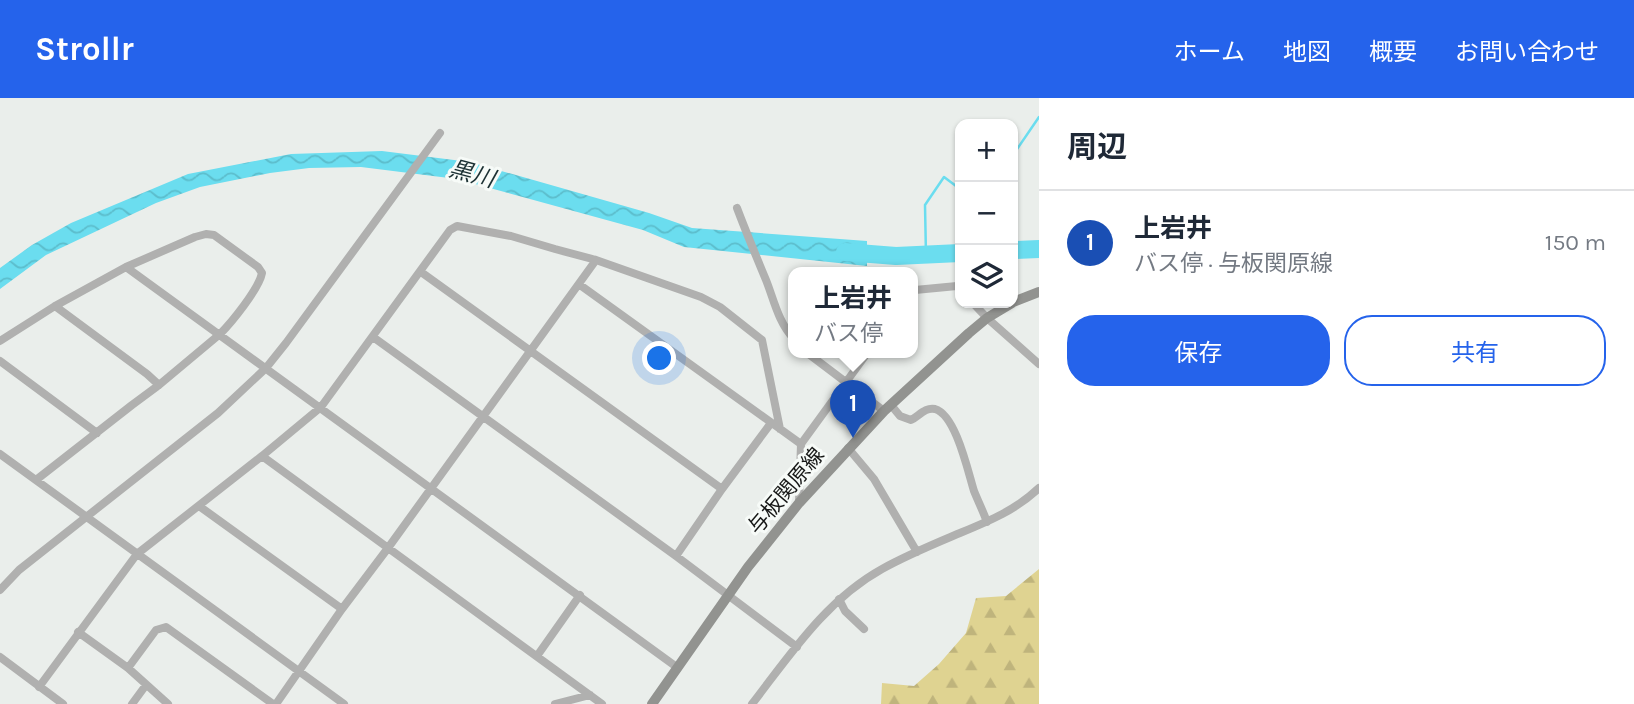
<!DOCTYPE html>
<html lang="ja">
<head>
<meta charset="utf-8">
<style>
	body { margin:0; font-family:Karla,"Noto Sans JP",sans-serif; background:#f6f6f7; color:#1f2937 }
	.controls { position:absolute; right:21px; top:21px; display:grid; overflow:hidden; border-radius:14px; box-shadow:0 2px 5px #0004 }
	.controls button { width:63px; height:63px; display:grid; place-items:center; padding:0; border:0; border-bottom:2px solid #e0e1e3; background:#fff; color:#1f2937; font:35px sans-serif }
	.you { position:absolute; left:660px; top:261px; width:24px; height:24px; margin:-18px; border:5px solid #fff; border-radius:50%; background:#1a73e8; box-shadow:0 0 0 10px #1a73e833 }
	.badge { display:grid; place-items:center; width:46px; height:46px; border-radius:50%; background:#2563eb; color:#fff; font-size:23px; font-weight:700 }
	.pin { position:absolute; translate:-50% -58px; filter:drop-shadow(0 2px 4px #0008) }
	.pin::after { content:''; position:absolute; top:37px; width:24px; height:21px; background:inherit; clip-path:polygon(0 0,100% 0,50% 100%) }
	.popup { position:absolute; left:788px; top:169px; width:130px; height:91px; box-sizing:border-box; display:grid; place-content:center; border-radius:14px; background:#fff; filter:drop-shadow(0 2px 5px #0005); font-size:23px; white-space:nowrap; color:#747a83 }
	.popup b { font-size:26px; color:#1f2937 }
	.popup::after { content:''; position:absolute; left:50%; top:100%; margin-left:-14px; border:14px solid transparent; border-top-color:#fff }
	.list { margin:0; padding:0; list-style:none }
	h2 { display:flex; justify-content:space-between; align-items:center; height:91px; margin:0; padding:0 28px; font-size:30px }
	h2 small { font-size:23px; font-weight:400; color:#747a83 }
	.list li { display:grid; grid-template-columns:46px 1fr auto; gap:21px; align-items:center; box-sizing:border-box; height:105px; padding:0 28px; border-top:2px solid #e0e1e3 }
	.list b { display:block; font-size:26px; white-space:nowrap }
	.list p { margin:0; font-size:23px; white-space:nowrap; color:#747a83 }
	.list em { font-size:23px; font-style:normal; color:#747a83 }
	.actions { display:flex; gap:14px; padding:21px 28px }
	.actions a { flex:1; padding:16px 0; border:2px solid #2563eb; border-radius:28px; text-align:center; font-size:24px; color:#2563eb }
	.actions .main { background:#2563eb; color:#fff }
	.icon { flex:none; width:38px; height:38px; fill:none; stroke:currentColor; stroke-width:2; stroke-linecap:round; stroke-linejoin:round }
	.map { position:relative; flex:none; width:1039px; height:606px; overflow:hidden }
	header { display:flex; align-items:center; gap:42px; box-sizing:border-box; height:98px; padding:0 35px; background:#2563eb; color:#fff }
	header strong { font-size:33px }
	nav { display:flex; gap:38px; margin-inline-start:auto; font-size:24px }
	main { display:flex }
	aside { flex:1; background:#fff }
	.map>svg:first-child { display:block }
</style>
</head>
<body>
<header>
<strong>Strollr</strong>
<nav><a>ホーム</a><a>地図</a><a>概要</a><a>お問い合わせ</a></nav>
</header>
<main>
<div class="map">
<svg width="1039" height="606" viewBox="0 0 1039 606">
	<defs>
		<pattern id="forest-firs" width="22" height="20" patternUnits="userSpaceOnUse" patternTransform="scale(1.75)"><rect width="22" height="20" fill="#dfd391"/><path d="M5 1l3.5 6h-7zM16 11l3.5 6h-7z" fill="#bfb47c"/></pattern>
		<pattern id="water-waves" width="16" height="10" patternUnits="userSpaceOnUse" patternTransform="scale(1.75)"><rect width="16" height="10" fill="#6bddef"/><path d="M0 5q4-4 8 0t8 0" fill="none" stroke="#5cbdcc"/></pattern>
	</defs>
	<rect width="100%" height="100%" fill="#eaeeeb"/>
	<path fill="url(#forest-firs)" d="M1039 471V606H881L882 585 914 588 939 566 966 535 976 500 1006 498Z"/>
	<path fill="url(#water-waves)" d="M382 53 470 64 649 115 692 130 867 143V168L684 149 643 132 457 81 361 69 309 70 270 75 200 89 156 105 46 157 0 191V170L32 147 71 125 188 76 291 56Z"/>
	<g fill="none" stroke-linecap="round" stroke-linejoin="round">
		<path stroke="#6bddef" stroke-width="2.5" d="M1013 57 1039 19
			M926 158 925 107 944 79 960 91"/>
		<path stroke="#6bddef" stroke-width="18" d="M1013 152 1039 151
			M845 154 896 158 960 155"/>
		<path stroke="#b0b0af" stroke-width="8" d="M737 110C746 134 756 158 766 182 774 202 778 224 794 241
			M126 169 678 570
			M421 174 722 391
			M580 187 801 346 868 254
			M912 194 915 192 957 188 960 191
			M973 205 987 220 1039 266
			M55 208 147 276 159 287
			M373 239 676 458 797 549
			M0 243 55 208 126 169 195 139 206 136 214 137 258 169 262 175C259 191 231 225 220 236L159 287 132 307 36 382
			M806 254 884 313
			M0 263 97 335
			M891 307 900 318 911 322C919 318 925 309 935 311 956 317 968 374 974 393 978 403 983 413 987 424
			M848 350 874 381 917 454
			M0 356 344 606
			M262 358 602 606
			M799 405 801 346
			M199 408 342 511
			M676 458 722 391 771 325
			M0 492 19 472 218 315 266 270 286 245 440 35
			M839 501 845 513 864 531
			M78 534 128 570 168 606
			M537 558 580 497
			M0 559 63 606
			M128 570 156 532 166 529 273 606
			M39 589 137 456 262 358 321 309 450 132 457 128 511 138 555 151 596 162 701 199 720 209 762 242 780 331
			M132 606 146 587
			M276 606 342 511 388 450 596 162
			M555 606 590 597
			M752 606C790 557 826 502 882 471 907 457 934 446 960 435 989 423 1016 412 1039 390"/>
		<path stroke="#929390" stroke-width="10" d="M1013 204 1039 194
			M652 606 748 469 799 405 884 313 969 235 987 220 1012 205"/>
	</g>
	<g text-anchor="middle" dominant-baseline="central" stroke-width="6" stroke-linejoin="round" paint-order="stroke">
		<g font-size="21" fill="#161716" stroke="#f7fbf8">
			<text transform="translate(786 393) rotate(-50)">与板関原線</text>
		</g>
		<g font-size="23" font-style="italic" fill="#1b3033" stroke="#f7fbf8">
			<text transform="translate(472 76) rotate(15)">黒川</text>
		</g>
	</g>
</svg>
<div class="controls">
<button>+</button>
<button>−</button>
<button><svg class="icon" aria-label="layers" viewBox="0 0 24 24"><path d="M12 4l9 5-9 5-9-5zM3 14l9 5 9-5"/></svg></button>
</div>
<div class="you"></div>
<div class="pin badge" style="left:853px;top:340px;background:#1a4fb4">1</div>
<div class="popup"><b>上岩井</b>バス停</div>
</div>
<aside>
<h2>周辺<small></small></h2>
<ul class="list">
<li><span class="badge" style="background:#1a4fb4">1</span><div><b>上岩井</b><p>バス停 · 与板関原線</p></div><em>150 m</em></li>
</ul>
<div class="actions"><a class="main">保存</a><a>共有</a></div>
</aside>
</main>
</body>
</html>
